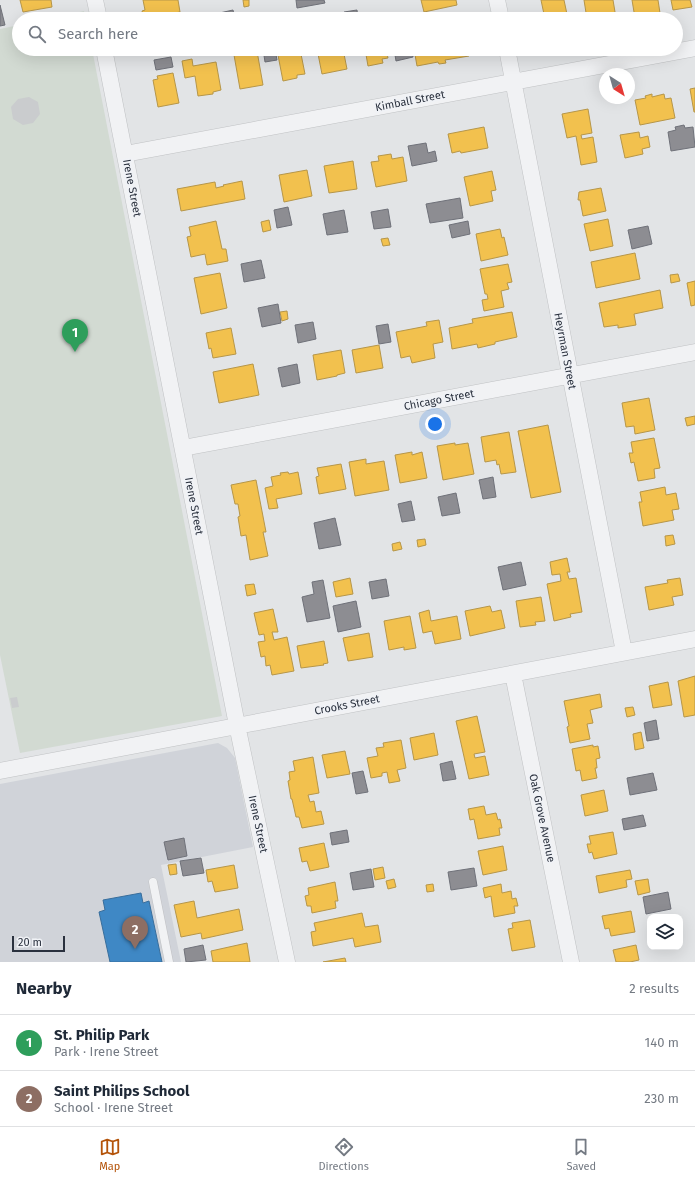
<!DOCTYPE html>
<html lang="en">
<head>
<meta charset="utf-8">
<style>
	body { margin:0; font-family:"Fira Sans",sans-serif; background:#f6f6f7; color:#1f2937 }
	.controls { position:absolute; right:12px; bottom:12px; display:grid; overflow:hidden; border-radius:8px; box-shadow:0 4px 16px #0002 }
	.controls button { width:36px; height:36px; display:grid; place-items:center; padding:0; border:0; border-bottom:1px solid #e0e1e3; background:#fff; color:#1f2937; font:20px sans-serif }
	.compass { position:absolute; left:599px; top:68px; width:36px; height:36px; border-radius:50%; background:#fff; box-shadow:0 4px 16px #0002; rotate:143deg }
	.scale { position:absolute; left:12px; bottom:10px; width:53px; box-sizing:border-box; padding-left:4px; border:2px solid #2a313e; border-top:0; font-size:11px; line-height:14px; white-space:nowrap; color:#2a313e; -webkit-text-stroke:3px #f0f2f6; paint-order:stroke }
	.you { position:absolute; left:435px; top:424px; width:14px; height:14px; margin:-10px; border:3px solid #fff; border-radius:50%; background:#1a73e8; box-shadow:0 0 0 6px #1a73e833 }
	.badge { display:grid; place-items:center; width:26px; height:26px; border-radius:50%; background:#b45309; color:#fff; font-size:13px; font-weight:700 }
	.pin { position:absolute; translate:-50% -33px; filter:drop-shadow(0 1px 2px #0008) }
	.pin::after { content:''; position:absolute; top:21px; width:14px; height:12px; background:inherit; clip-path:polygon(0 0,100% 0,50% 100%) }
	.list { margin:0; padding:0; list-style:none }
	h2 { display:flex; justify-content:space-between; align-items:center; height:52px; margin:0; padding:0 16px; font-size:17px }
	h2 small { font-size:13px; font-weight:400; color:#747a83 }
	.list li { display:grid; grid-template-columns:26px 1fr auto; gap:12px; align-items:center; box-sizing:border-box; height:56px; padding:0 16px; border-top:1px solid #e0e1e3 }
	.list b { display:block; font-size:15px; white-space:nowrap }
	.list p { margin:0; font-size:13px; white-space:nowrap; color:#747a83 }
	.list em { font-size:13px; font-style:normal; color:#747a83 }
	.icon { flex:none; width:22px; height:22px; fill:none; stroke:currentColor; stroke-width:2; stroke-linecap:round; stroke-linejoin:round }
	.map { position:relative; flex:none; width:695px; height:962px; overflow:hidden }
	.search { position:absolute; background:#fff; box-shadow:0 4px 16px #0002; left:12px; right:12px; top:12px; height:44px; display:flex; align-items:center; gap:10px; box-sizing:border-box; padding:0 14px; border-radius:22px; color:#747a83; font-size:15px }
	.sheet { height:164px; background:#fff }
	nav { display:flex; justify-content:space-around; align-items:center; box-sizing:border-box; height:56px; border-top:1px solid #e0e1e3; background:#fff; font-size:11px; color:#747a83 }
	nav a { display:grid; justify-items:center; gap:2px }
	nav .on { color:#b45309 }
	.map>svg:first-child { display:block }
</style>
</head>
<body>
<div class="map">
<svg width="695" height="962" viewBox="0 0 695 962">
	<rect width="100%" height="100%" fill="#e2e4e6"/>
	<path fill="#d0d3d9" d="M218 743 227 748 235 758 253 847 161 865 181 962H0V784Z"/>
	<path fill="#d2dad2" d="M84 11 86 19H48Z
		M19 25V49H92L222 716 20 753 0 655V29Z"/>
	<path fill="#f2c14e" stroke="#b69649" d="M20 0H51L52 7 23 12Z
		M143 0H178L180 12 169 14 170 19H144L142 11 145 10Z
		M243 0H249V6L244 7Z
		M421 0H456L457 5 424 12Z
		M541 0H564L568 19H545Z
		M584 0H613L616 18 587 19Z
		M632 0H658L660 13 635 18Z
		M671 0H690L692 7 673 10Z
		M175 49H185V50L175 52Z
		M283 49H300L305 74 297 75V78L283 81 277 50Z
		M317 49H343L347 69 322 74Z
		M365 49H386L388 58 382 59 383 63 368 66Z
		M414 49H468L469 56 445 60 446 63 439 64 438 62 417 66Z
		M257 51 263 85 240 89 234 55Z
		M192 59 193 66 216 62 221 90 213 92V94L198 96 195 76 185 78 182 61Z
		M173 73 179 103 158 107 153 80 158 79 157 76Z
		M695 88V112H694L690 89Z
		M652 94V97L664 94 665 99 671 98 675 118 640 125 635 100 646 98 645 96Z
		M588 109 592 133 581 135 582 139 593 137 597 162 581 165 576 136 567 138 562 114Z
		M484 127 488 148 461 153 460 151 452 153 448 134Z
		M639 132 640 138 648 136 650 147 642 149 643 154 625 158 620 135Z
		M391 154 392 159 403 157 407 181 376 187 371 162 379 161 378 156Z
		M353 161 357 189 329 193 324 166Z
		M307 170 312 196 284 202 279 175Z
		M492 171 496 190 491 191 493 201 470 206 464 177Z
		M242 181 245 199 181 211 177 189 215 182 216 188 224 186 223 185Z
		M601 188 606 211 583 216 580 200H578L579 192Z
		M608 219 613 246 590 251 584 224Z
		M269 220 271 230 263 232 261 222Z
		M216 221 222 249H226L228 261 207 265 205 254 191 257 187 237 191 236 189 227Z
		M500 229 502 238 504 237 508 255 481 261 476 234Z
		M388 238 390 245 383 246 381 239Z
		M635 253 640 279 596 288 591 262Z
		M508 264 512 282 507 283 509 289 501 291 504 307 484 311 482 300 488 299 487 294H485L480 269Z
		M220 273 227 308 201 314 194 278Z
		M678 274 680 281 671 283 670 275Z
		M695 281V305L691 306 687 283Z
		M660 290 663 308 634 314 636 325 618 328V325L604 327 599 303Z
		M287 311 288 319 282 321 280 312Z
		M512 312 517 337 495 342V344L478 348 477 344 452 349 449 328 473 323 472 319Z
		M439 320 443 342 433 344 435 358 412 363 410 356 401 358 396 332 427 326 426 322Z
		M231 328 236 354 213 358 211 348 209 349 206 333Z
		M379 345 383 368 356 373 352 350Z
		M341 350 345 373 337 375V376L317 380 313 355Z
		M253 364 259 395 219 403 213 372Z
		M649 398 655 430 635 434 634 426 626 427 622 403Z
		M695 416V424L687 426 685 418Z
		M548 425 561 492 531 498 518 431Z
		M509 432 516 472 501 474 499 464 497 465 496 460 485 462 481 437Z
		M654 438 660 468 654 469 655 478 638 481 634 462 631 463 629 453H633L631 442Z
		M455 443V445L468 443 474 474 443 480 437 446Z
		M412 452V455L422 452 427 478 400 483 395 455Z
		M366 459V464L384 461 389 490 355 496 349 462Z
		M341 464 346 489 319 494 316 477 319 476 317 468Z
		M288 472 289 474 298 472 302 494 276 499 278 508 269 509 265 488 273 486 271 477 281 475 280 473Z
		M256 480 266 532H263L268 556 250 560 246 535 241 536 238 517 240 516 238 504H235L231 485Z
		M665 487 666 495 676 493 679 509 672 510 674 520 643 526 639 502H642L640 492Z
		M673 535 675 544 666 546 665 536Z
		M425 539 426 545 418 547 417 540Z
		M400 542 402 549 393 551 392 544Z
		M567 558 570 572H567L569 579 576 578 582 612 570 614 571 617 554 621 547 584 561 581 560 574 552 575 550 562Z
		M350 578 353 594 336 597 333 582Z
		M680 578 683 595 672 597 674 605 649 610 645 587 668 583 667 580Z
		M254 584 256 594 247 596 245 585Z
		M541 597 545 621 535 622 536 625 520 627 516 601Z
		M490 606 492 612 501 610 505 628 470 636 465 611Z
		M273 609 278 632H272L274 640 287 637 294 671 272 675 270 665 266 666 265 656 261 657 258 642 265 641 264 634 259 635 254 613Z
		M429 610 431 621 457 616 461 639 435 644 432 631 423 633 419 613Z
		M410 616 416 648 404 650V647L389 650 384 621Z
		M369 633 373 657 348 661 343 638Z
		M324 641 328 663 323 664 324 665 301 668 297 646Z
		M695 676V715L684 717 678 681Z
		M668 682 672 705 653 708 649 686Z
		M600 694 602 707 590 710 593 723 587 724 590 739 570 743 567 727 569 726 564 701Z
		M633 707 635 715 627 717 625 708Z
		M477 716 485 752 474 754 475 758 485 756 489 775 469 779 456 721Z
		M641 732 644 748 635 750 633 734Z
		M434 733 438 755 414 760 410 738Z
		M401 740 406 768 397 770 400 781 389 783 387 772 382 773V776L371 778 367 758 378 756 376 748 384 747 383 743Z
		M593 745V747L598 746 600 758 596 759 597 768H595L597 778 582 781 580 770 576 771 572 749Z
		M345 751 350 774 327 778 322 755Z
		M313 757 319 793 308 795 310 802 314 801 316 812 321 811 324 824 302 828 299 817H296L292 799H291L288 781 290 780 289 772 295 771 293 761Z
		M604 790 608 811 585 816 581 795Z
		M484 806 486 815 496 813 498 820 500 819 502 828H499L500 835 478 839 474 819 470 820 468 809Z
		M613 832 617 854 594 859 592 852 589 853 587 844H591L589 836Z
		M324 843 329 867 310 871 307 861 302 862 299 848Z
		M503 846 507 870 483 875 478 851Z
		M176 864 177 874 170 875 168 865Z
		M234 865 238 888 215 892 212 881 208 882 206 870Z
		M383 867 385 878 375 880 373 869Z
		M630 870 632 879 626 880 627 887 599 893 596 876Z
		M394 879 396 887 388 889 386 881Z
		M648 879 650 892 638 895 635 881Z
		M335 882 338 901H335L336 908 312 913 311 906H307L305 896 309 895 308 888Z
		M433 884 434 891 427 892 426 885Z
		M501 884 502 893 511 891 512 899 516 898 518 906H514L515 913 494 917 491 896 485 898 483 888Z
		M194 901 197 918 239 909 243 930 202 939 201 933 181 937 174 905Z
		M631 911 635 932 611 936 609 928 605 929 602 916Z
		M362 913 365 927 378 925 381 942 355 947 353 938 313 946 311 932 316 931 314 923Z
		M530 920 535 947 512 951 508 929 513 928 512 923Z
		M247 943 250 962H213L211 951Z
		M636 945 639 960 630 962H616L613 950Z
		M345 958 346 962H323Z"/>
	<path fill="#3f88c5" stroke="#396e9c" d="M141 893 143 903 149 901 162 962H110L99 912 105 910 103 900Z"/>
	<path fill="#8d8d92" stroke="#6f7179" d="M296 0H324L325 3 297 8Z
		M0 5 5 25 0 26Z
		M233 10 235 19H216L215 14Z
		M357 10 358 19H345L344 12Z
		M263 49H275L277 60 265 62Z
		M394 49H412L413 57 396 61Z
		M171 57 173 67 156 70 154 60Z
		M684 125 685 128 693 127 695 147 671 151 668 132 676 130 675 127Z
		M426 143 428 153 435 151 437 161 412 166 408 146Z
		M460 198 463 218 430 223 426 204Z
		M288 207 292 225 277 228 274 210Z
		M388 209 391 227 374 229 371 212Z
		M344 210 348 232 327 235 323 214Z
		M468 221 470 234 452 238 449 225Z
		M648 226 652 244 632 249 628 230Z
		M261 260 265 278 244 282 241 264Z
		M278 304 281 323 262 327 258 308Z
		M313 322 316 339 298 343 295 325Z
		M388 324 391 342 379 344 376 326Z
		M297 364 300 383 282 387 278 368Z
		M493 477 496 497 483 499 479 480Z
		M456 493 460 513 442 516 438 497Z
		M411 501 415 520 402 522 398 504Z
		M335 518 341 545 319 549 314 523Z
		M521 562 526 585 503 590 498 567Z
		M386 579 389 596 372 599 369 582Z
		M323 580 330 618 307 622 302 597 314 594 312 582Z
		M356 601 361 627 338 632 333 606Z
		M656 720 659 739 647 741 644 723Z
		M452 761 456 779 443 781 440 764Z
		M363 771 368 792 356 794 352 773Z
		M653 773 657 790 630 795 627 778Z
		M643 815 646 826 624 830 622 819Z
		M347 830 349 842 332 845 330 833Z
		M184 838 187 856 168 860 164 842Z
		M201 858 204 873 183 876 180 861Z
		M474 868 477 886 451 890 448 872Z
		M371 869 374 887 353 890 350 873Z
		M668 892 671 909 646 914 643 897Z
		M203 945 206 960 186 962 184 949Z"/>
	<path fill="#caccce" d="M29 97 38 102 40 114 33 123 23 125 13 119 11 107 18 99Z
		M17 697 19 707 12 708 10 698Z"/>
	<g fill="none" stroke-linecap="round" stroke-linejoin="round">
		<defs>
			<path id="lane" d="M153 882 169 962"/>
			<path id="street" d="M95 0 99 19
				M497 0 501 19
				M104 49 237 725 287 962
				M507 49 624 652
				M125 154 695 48
				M183 448 695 352
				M513 674 571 962
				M0 771 695 639"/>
		</defs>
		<use href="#lane" stroke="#c0c2c4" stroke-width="9"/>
		<use href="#street" stroke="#c0c2c4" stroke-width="17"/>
		<use href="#lane" stroke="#f1f2f4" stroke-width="8"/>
		<use href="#street" stroke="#f1f2f4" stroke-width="16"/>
	</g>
	<g text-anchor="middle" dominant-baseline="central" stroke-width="4" stroke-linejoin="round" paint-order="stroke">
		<g font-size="11" fill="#2a313e" stroke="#f0f2f6">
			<text transform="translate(410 101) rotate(-11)">Kimball Street</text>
			<text transform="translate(132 188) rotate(79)">Irene Street</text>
			<text transform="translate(565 351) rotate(79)">Heyrman Street</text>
			<text transform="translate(439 400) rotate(-11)">Chicago Street</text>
			<text transform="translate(194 506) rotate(79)">Irene Street</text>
			<text transform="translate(347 705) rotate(-11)">Crooks Street</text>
			<text transform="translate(542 818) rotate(78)">Oak Grove Avenue</text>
			<text transform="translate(258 824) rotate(78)">Irene Street</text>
		</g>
	</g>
</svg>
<div class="controls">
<button><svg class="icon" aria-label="layers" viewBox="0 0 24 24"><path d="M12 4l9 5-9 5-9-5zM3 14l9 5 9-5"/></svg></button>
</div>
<svg class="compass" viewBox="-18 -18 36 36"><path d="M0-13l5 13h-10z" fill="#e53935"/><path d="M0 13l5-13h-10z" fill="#747a83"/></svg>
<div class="scale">20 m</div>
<div class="you"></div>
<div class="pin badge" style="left:75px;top:352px;background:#2e9e5b">1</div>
<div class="pin badge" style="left:135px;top:949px;background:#8d6e63">2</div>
<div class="search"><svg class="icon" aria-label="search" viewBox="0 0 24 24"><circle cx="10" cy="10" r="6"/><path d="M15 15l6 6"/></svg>Search here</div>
</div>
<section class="sheet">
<h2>Nearby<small>2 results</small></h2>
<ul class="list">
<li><span class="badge" style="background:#2e9e5b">1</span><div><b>St. Philip Park</b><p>Park · Irene Street</p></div><em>140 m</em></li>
<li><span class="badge" style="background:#8d6e63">2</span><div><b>Saint Philips School</b><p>School · Irene Street</p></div><em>230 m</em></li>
</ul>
</section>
<nav>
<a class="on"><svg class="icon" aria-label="map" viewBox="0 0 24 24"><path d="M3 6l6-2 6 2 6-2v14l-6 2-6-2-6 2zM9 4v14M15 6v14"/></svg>Map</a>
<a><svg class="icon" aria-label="directions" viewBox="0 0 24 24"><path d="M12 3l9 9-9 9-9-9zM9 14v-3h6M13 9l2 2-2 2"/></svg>Directions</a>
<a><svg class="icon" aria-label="saved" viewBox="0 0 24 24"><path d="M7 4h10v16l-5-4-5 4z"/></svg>Saved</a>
</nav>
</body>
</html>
